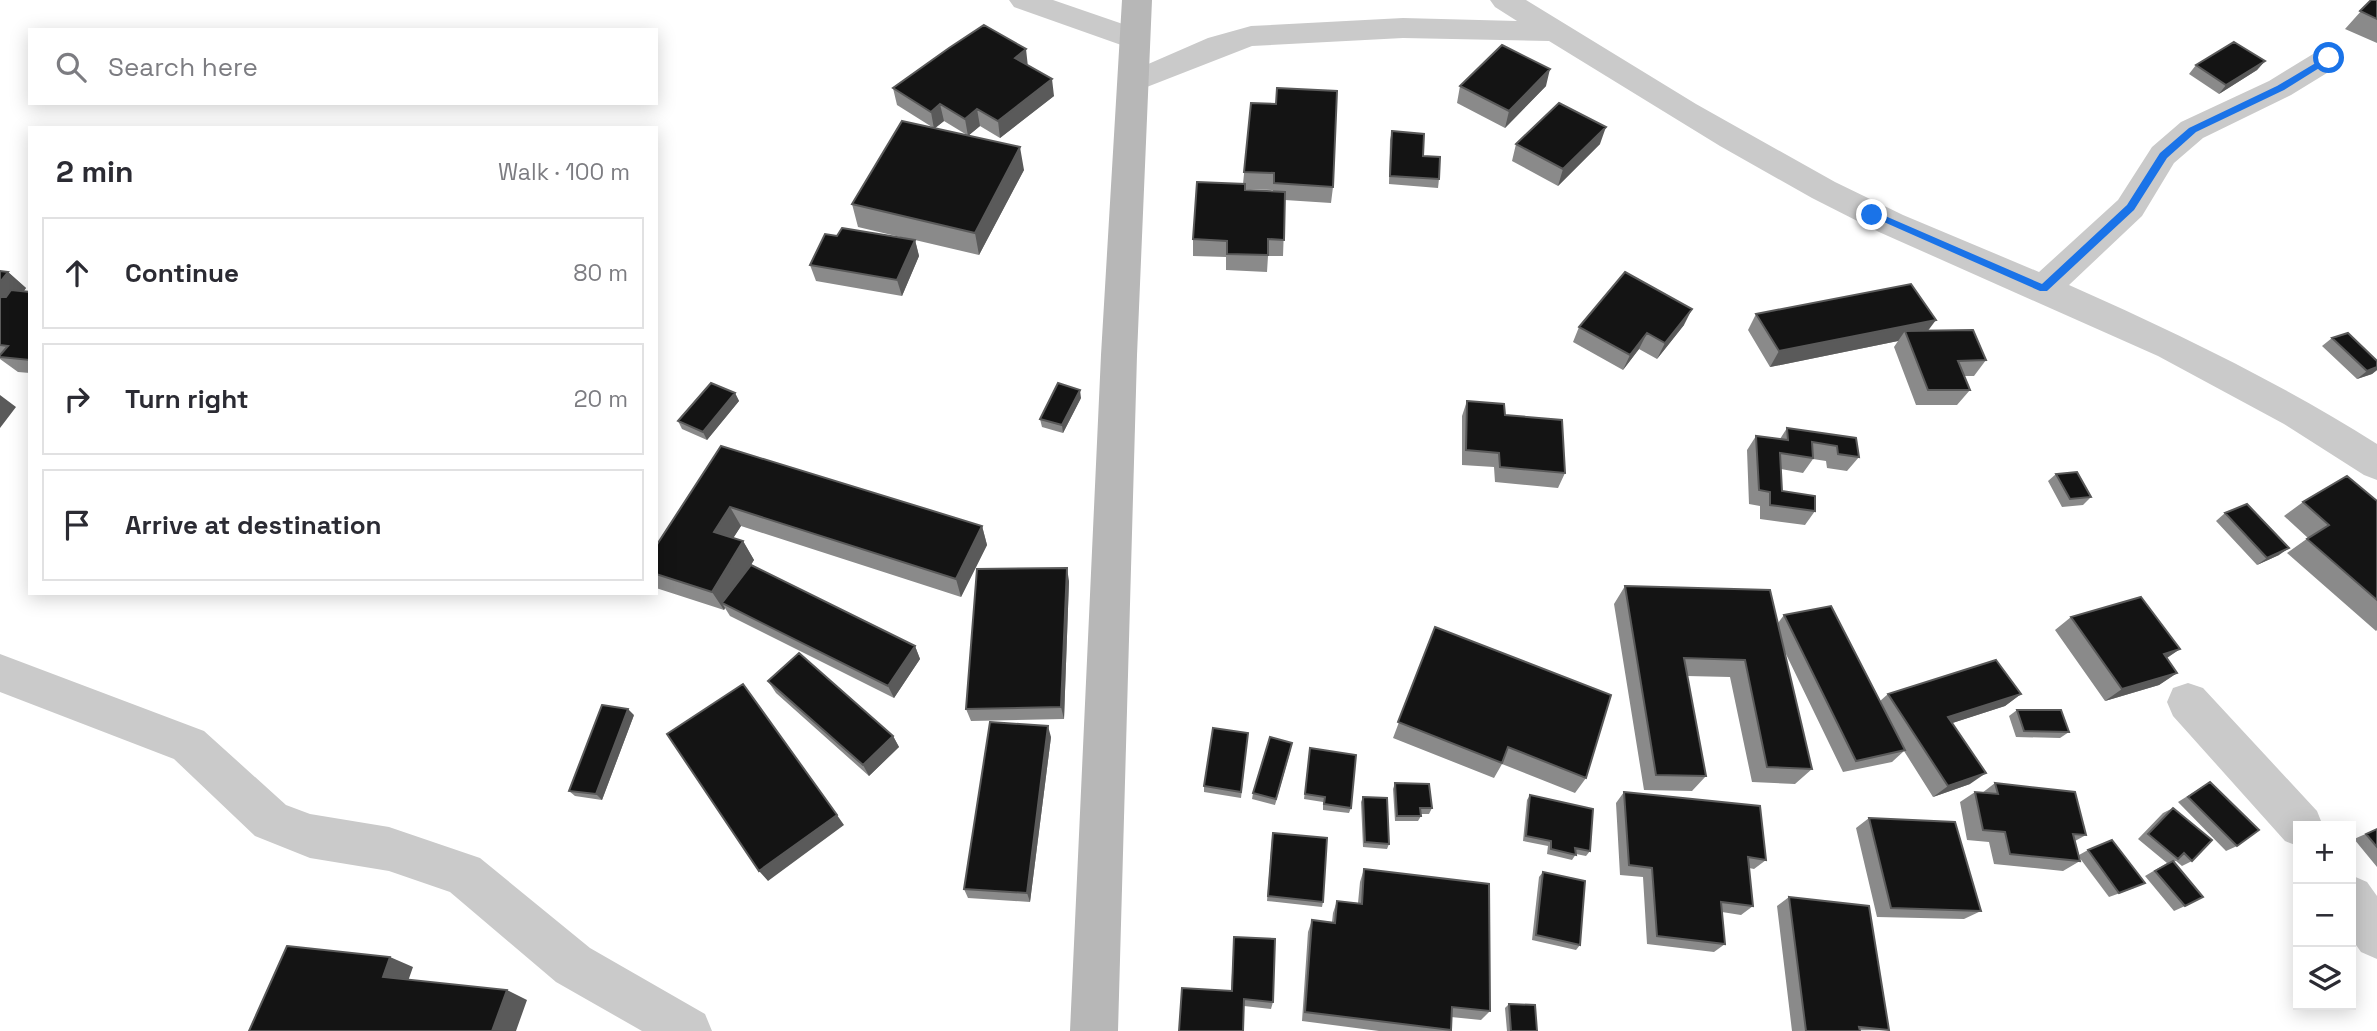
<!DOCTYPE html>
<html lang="en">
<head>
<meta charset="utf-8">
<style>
	body { margin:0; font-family:"Space Grotesk",sans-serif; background:#f2f2f3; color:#2b2b33 }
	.controls { position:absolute; right:21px; bottom:21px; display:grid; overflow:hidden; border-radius:0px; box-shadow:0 4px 18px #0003 }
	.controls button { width:63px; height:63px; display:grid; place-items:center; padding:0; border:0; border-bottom:2px solid #e1e1e2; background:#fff; color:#2b2b33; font:35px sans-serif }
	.stop { position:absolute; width:21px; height:21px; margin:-16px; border:5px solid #1a73e8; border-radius:50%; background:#fff }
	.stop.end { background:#1a73e8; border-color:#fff; box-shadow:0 2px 7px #0008 }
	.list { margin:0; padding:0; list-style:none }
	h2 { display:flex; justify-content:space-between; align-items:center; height:91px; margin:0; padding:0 28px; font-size:30px }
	h2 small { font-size:23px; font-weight:400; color:#7c7c81 }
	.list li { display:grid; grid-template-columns:46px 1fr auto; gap:21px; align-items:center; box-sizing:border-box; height:112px; margin:0 14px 14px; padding:0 14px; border:2px solid #e1e1e2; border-radius:0px }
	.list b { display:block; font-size:26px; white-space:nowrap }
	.list em { font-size:23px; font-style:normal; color:#7c7c81 }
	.icon { flex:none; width:38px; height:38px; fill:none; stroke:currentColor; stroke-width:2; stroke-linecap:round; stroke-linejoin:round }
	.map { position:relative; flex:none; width:2377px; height:1031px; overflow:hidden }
	.search { position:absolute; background:#fff; box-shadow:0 4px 18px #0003; left:28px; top:28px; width:630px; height:77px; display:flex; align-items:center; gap:18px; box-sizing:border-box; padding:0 24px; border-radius:0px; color:#7c7c81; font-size:26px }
	.panel { position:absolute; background:#fff; box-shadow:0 4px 18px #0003; left:28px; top:126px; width:630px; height:469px; border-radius:0px }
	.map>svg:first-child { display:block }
</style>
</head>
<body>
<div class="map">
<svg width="2377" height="1031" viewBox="0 0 2377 1031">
	<rect width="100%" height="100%" fill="#fff"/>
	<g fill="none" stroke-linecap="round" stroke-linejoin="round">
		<path fill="#cacaca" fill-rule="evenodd" d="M1009 0H1053L1146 32 1150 39 1146 46 1135 49 1124 46 1014 7Z
			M1490 0H1526L1696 104 1835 182 1903 215 2039 272 2118 200 2152 147 2181 122 2269 81 2318 51 2329 48 2340 51 2344 58 2340 65 2291 95 2203 138 2174 163 2142 216 2069 285C2175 332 2279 382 2377 444V480L2364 475 2284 424 2158 356 1879 232 1812 198 1720 146 1549 41 1403 38 1252 46 1134 92 1123 89 1119 82 1123 75 1208 38 1251 26 1403 18 1517 21 1495 7Z
			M0 654 204 731 286 805 310 814 389 827 480 858 590 948 705 1014 712 1031H642L556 982 450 892 389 871 310 858 255 836 174 759 0 692Z
			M2188 683 2203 688 2317 811 2323 826H2298V846L2285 841 2173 716 2167 702 2173 688Z
			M2351 875 2367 882 2377 896V959L2361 952 2351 938Z"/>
		<path fill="#b7b7b7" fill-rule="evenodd" d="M1122 0H1152L1137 355 1118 1031H1070L1101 355Z"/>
	</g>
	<path fill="#8a8a8a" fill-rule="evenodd" d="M2371 0H2377V43L2345 29Z
		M2265 61 2257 70 2219 94 2189 74 2196 65Z
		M1028 66 1054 96 1000 138 980 126 969 135 1024 170 979 255 915 240 919 256 902 296 816 281 810 265 837 236 913 240 858 227 852 204 932 127 897 105 893 88ZM944 121 967 135 935 128Z
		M1460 86H1546L1505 128 1457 103Z
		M1251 103 1333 187 1331 203 1285 200 1283 256H1268L1267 272 1226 270V257L1193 256V239L1243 184ZM1245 189 1273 190V192L1245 190Z
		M1392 131 1423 156 1439 179 1438 188 1389 184 1390 140Z
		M1516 144H1600L1558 186 1512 161Z
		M0 271 8 272 26 288 24 291 30 292V373L18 372 0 359Z
		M1756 314 1928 331 1986 360 1974 376H1964L1970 390 1957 405H1916L1894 347 1898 341 1770 367 1748 330Z
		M1684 325 1657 359 1639 349 1623 370 1573 342 1579 327Z
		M2332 338 2377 361V370L2372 374 2357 379 2322 346Z
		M735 393 739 401 707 440 682 429 678 421Z
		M1081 398 1063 433 1042 427 1040 419Z
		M1467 401 1505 415 1565 473 1558 488 1495 482 1494 467 1462 465V416Z
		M1787 428 1856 438 1859 457 1847 471 1827 468 1826 461 1813 459 1803 473 1781 469 1782 491 1815 511 1805 525 1760 519V506L1749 504 1747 450 1756 436 1780 439Z
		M721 446 982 526 987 545 961 597 741 526 733 538 743 541 754 560 749 567 915 646 920 659 894 698 730 616 725 608 724 610 656 588V546Z
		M2056 474 2091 497 2083 505 2062 507 2048 481Z
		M2377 501V630L2376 631 2287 553 2308 538 2284 516 2303 502Z
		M2225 513 2279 555 2257 565 2216 521Z
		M1069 581 1064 719 971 721 966 709Z
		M1625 586 1778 623 1784 615 1880 701 1888 694H2021L2005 706 1952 723 1970 784 1933 797 1904 751 1892 762 1843 772 1784 650 1812 769 1795 784 1752 782 1730 677 1687 676 1706 776 1692 791 1644 790 1614 604Z
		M2071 617 2180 649 2167 658 2177 673 2159 685 2105 701 2055 630Z
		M1435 627 1586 778 1575 793 1502 764 1494 778 1393 738Z
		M768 681 893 736 899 747 869 776 776 693Z
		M2017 710 2069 732 2060 738 2016 737 2009 716Z
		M634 715 602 800 575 796 569 791Z
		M1248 733 1241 798 1204 792V786Z
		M1051 737 1030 902 968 898 964 889Z
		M1291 749 1275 805 1252 799 1253 793Z
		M1309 754 1351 808 1349 813 1323 810V802L1304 799Z
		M2210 782 2237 846 2226 851 2178 802Z
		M1395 783 1432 808 1429 814H1420L1421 816 1418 821H1395L1393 789Z
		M1995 783 2086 835 2075 841 2079 855 2088 850 2134 888 2109 897 2079 857 2080 861 2063 871 1994 864 1989 842 1967 840 1960 802 1975 792 1982 793Z
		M1624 792 1766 860 1754 869 1749 868 1753 906 1741 915 1722 912 1725 944 1714 952 1647 944 1643 877 1620 875 1616 803Z
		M1530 795 1590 851 1586 856 1576 854 1572 860 1547 854 1548 846 1523 841 1527 800Z
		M1363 797 1389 844 1387 849 1363 847 1361 802Z
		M2173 808 2192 861 2182 866 2176 861 2173 862 2185 906 2174 911 2145 876 2167 863 2138 839 2163 813Z
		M1869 818 1981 911 1964 919 1877 917 1856 828Z
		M2377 829V867L2354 839Z
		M1272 838 1323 902 1322 907 1267 901Z
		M1364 869 1490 1011 1481 1020 1451 1017 1450 1031H1379L1302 1021 1308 932 1312 920 1332 922 1333 913 1337 901 1358 903 1360 882Z
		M1543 872 1580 945 1576 950 1532 940 1539 877Z
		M1789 897 1889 1030 1792 1031 1777 906Z
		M1234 937 1273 1002 1271 1009 1244 1006 1231 991Z
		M1509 1004 1537 1031H1507L1505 1008Z"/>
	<path fill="#5a5a5a" d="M1026 49 1028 67 1015 58Z
		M2265 61 2257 70 2219 94 2226 85Z
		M1550 69 1546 86 1505 128 1509 111Z
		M1052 79 1054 96 1000 138 998 121Z
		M940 104 944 121 934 129 931 112Z
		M977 109 980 126 968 136 965 119Z
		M1606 127 1600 144 1558 186 1563 169Z
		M1020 147 1024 170 979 255 975 233Z
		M915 240 919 256 902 296 897 280Z
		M8 272 26 288 5 316 0 312V282Z
		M1692 309 1684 325 1657 359 1665 343Z
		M1936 320 1924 336 1905 331 1898 341 1770 367 1779 351Z
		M1647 333 1639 349 1623 370 1630 355Z
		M2377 367V370L2372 374 2357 379 2367 371Z
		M1080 390 1081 398 1063 433 1062 425Z
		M735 393 739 401 707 440 703 432Z
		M0 395 16 407 0 428Z
		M730 507 741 526 725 551 714 532Z
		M982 526 987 545 961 597 956 579Z
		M743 541 754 560 727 605 722 603 725 608 724 610 712 592Z
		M2289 548 2279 555 2257 565 2267 558Z
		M1067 568 1069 581 1064 719 1061 707Z
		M915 646 920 659 894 698 888 686Z
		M2180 649 2162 661 2164 654Z
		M2177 673 2159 685 2105 701 2122 689Z
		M2021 694 2005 706 1934 729 1948 717Z
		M628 709 634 715 602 800 596 794Z
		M1048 726 1051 737 1030 902 1027 893Z
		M893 736 899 747 869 776 863 765Z
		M1986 773 1970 784 1933 797 1948 786Z
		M837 815 844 825 768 881 759 871Z
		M390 957 413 967 406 987 383 977Z
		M507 990 527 1000 516 1031H492Z"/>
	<path fill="#141414" stroke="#5a5a5a" stroke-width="2" d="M2371 0H2377V19L2360 11Z
		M984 25 1026 49 1015 58 1052 79 998 121 977 109 965 119 940 104 931 112 893 88 949 48Z
		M2234 42 2265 61 2226 85 2196 65Z
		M1502 45 1550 69 1509 111 1460 86Z
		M1277 88 1337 91 1333 187 1274 183V173L1244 172 1251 103 1276 104Z
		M1559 103 1606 127 1563 169 1516 144Z
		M902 121 1020 147 975 233 852 204Z
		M1392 131 1424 134 1423 156 1440 157 1439 179 1390 176Z
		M1197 182 1245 184V190L1285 192 1284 240 1268 239V255L1227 254V241L1193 239Z
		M842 228 915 240 897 280 810 265 825 234 837 236Z
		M0 271 8 272 0 282Z
		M1625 272 1692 309 1665 343 1647 333 1630 355 1579 327Z
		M1911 284 1936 320 1779 351 1756 314Z
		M11 290 30 292V360L0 357V355L8 346 0 345V298L1 297H6Z
		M1973 330 1986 360 1958 361 1970 390H1928L1905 331Z
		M2348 333 2377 361V367L2367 371 2332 338Z
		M711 383 735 393 703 432 678 421Z
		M1058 383 1080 390 1062 425 1040 419Z
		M1467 401 1504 404 1505 415 1562 420 1565 473 1500 467 1499 453 1466 450Z
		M1787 428 1856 438 1859 457 1838 454 1837 446 1812 442 1813 458 1780 453 1782 491 1815 496V511L1770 505V492L1759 490 1756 436 1788 440Z
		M721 446 982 526 956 579 730 507 714 532 743 541 712 592 656 574V546Z
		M2077 472 2091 497 2070 499 2056 474Z
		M2347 476 2377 501V600L2307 539 2329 525 2303 502Z
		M2247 504 2289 548 2267 558 2225 513Z
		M751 565 915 646 888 686 722 603Z
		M1067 568 1061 707 966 709 977 569Z
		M1625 586 1770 590 1812 769 1767 767 1745 660 1684 658 1706 776 1656 775Z
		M2141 597 2180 649 2164 654 2177 673 2122 689 2071 617Z
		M1831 606 1905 750 1856 761 1784 615Z
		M1435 627 1611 695 1586 778 1508 747 1502 763 1398 722Z
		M799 653 893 736 863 765 768 681Z
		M1996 660 2021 694 1948 717 1986 773 1948 786 1888 694Z
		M743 684 837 815 759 871 667 734Z
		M602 705 628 709 596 794 569 791Z
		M2017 710H2061L2069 732 2024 731Z
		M990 722 1048 726 1027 893 964 889Z
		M1213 728 1248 733 1241 792 1204 786Z
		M1270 737 1292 743 1276 799 1253 793Z
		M1310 748 1356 755 1351 808 1324 804 1325 797 1305 794Z
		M2210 782 2259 830 2237 846 2188 797Z
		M1395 783 1429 784 1432 808H1420L1421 816H1397Z
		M1995 783 2075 792 2086 835 2073 834 2080 861 2010 854 2005 832 1983 830 1975 792 1998 794Z
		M1624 792 1760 806 1766 860 1748 857 1753 906 1721 902 1725 944 1657 936 1652 868 1629 865Z
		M1530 795 1593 809 1590 851 1575 848 1576 855 1551 849V841L1526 836Z
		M1363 797 1387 798 1389 844 1365 842Z
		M2173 808 2212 840 2192 861 2184 853 2178 859 2148 834Z
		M1869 818 1955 822 1981 911 1891 908Z
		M2377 829V847L2366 834Z
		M1273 833 1327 838 1323 902 1268 896Z
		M2112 840 2145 883 2119 893 2088 850Z
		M2173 861 2203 897 2185 906 2155 871Z
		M1364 869 1489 884 1490 1011 1452 1007 1451 1030 1305 1012 1312 920 1335 923 1337 901 1362 904Z
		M1543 872 1585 881 1580 945 1536 935Z
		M1789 897 1869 906 1889 1030 1859 1027 1860 1031H1806Z
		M1234 937 1275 939 1273 1002 1244 999 1243 1031H1179L1182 988 1232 991Z
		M287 946 390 957 383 977 507 990 492 1031H249Z
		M1509 1004 1535 1005 1537 1031H1511Z"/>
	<path fill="#1a73e8" d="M2329 55 2332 60 2284 90 2196 132 2167 158 2134 210 2047 291H2040L1868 215 1876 212 2042 284 2127 205 2160 153 2189 128 2277 86Z"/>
</svg>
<div class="controls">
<button>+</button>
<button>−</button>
<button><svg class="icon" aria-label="layers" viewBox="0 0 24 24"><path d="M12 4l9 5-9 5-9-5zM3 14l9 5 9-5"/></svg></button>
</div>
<div class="stop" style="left:2329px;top:58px"></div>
<div class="stop end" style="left:1872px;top:215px"></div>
<div class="search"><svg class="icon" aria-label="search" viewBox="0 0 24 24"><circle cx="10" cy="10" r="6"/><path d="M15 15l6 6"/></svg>Search here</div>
<section class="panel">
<h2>2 min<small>Walk · 100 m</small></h2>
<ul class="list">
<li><svg class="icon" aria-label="ahead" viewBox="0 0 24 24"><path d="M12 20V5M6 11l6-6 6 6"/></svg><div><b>Continue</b></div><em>80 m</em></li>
<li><svg class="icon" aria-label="right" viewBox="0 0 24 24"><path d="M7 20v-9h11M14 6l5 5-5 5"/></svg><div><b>Turn right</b></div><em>20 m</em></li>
<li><svg class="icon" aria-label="arrive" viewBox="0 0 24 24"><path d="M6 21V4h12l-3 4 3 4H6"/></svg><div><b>Arrive at destination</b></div></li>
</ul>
</section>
</div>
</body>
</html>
